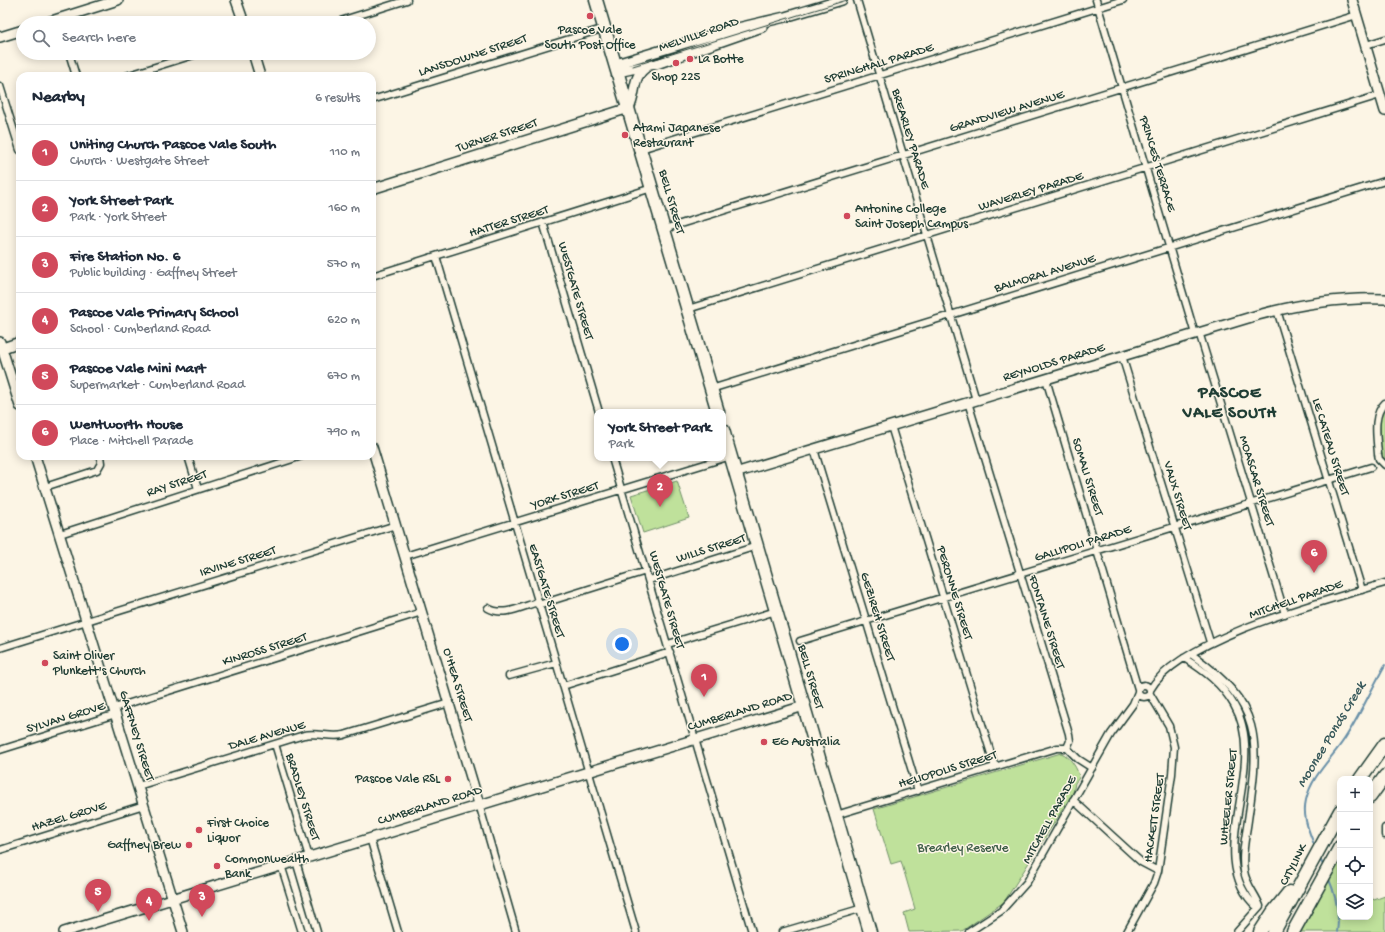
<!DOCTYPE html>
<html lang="en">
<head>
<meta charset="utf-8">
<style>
	body { margin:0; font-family:"Gochi Hand",sans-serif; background:#f6f6f7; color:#1f2937 }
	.controls { position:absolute; right:12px; bottom:12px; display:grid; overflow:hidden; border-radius:8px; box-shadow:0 2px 10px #0003 }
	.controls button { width:36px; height:36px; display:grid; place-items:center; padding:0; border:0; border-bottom:1px solid #e0e1e3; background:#fff; color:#1f2937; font:20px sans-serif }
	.you { position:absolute; left:622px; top:644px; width:14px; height:14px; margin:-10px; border:3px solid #fff; border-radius:50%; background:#1a73e8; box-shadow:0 0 0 6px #1a73e833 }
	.badge { display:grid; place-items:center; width:26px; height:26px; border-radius:50%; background:#d1495b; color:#fff; font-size:13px; font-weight:700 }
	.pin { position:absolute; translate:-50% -33px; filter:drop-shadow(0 1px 2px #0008) }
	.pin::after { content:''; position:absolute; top:21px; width:14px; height:12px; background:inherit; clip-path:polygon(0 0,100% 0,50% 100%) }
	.popup { position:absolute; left:594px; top:409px; width:132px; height:52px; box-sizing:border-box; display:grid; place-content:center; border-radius:8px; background:#fff; filter:drop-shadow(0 1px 3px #0005); font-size:13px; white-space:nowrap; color:#747a83 }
	.popup b { font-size:15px; color:#1f2937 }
	.popup::after { content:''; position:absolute; left:50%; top:100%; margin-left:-8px; border:8px solid transparent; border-top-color:#fff }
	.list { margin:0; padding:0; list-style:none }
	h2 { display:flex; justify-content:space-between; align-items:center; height:52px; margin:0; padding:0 16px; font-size:17px }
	h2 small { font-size:13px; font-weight:400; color:#747a83 }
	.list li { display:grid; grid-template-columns:26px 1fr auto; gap:12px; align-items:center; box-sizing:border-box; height:56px; padding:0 16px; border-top:1px solid #e0e1e3 }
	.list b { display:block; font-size:15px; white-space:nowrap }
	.list p { margin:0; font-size:13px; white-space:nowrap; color:#747a83 }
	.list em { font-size:13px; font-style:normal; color:#747a83 }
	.icon { flex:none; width:22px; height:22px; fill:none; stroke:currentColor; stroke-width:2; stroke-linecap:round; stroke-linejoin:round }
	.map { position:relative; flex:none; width:1385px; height:932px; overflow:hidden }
	.search { position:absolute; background:#fff; box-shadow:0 2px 10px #0003; left:16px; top:16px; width:360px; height:44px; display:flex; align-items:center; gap:10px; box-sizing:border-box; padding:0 14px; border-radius:22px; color:#747a83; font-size:15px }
	.panel { position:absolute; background:#fff; box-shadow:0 2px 10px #0003; left:16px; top:72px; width:360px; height:388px; border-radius:12px }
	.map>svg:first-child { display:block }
</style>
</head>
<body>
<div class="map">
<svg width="1385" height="932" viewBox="0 0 1385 932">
	<rect width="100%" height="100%" fill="#fcf5e5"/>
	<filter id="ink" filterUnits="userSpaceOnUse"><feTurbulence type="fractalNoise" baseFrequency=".025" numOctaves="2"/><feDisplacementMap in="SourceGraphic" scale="8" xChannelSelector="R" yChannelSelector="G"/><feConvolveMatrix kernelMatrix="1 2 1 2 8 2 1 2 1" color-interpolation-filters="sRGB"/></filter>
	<g filter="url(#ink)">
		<path fill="#bfe19b" stroke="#6f8f68" d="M1385 407V461L1381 456 1380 417Z
			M677 481 689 518 643 533 631 495Z
			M1061 753C1069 755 1079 770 1079 778L1075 783 1073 793 1004 902 962 931 909 932 904 913 915 909 901 861 891 864 874 809Z
			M1340 861V917H1370V896L1374 900 1385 896V932H1299Z"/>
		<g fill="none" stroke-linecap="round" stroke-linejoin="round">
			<path stroke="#6990a8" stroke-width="2" d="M1315 847C1309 831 1302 817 1306 800 1312 774 1334 757 1347 735 1361 713 1372 688 1385 665
				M1319 857 1324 867
				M1328 877C1336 895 1340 913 1337 932"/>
			<defs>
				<path id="street" d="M857 0 976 400
					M1096 0 1195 334
					M334 23 407 0
					M1366 45 1385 39
					M69 53 76 76
					M126 76 200 53
					M0 86 20 150
					M372 100 605 28
					M641 149 1123 0
					M543 222 599 412
					M664 229 1357 15
					M436 256 636 932
					M372 276 652 188
					M688 309 1380 95
					M1277 310 1362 590
					M1199 332 1285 614
					M1122 356 1210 642
					M1046 379 1138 689
					M711 389 1385 181
					M968 402 1069 734 1070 741 1067 748 1078 759 1092 768
					M1385 403C1372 415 1377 438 1378 454L1379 459 1385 465
					M891 426 995 767
					M814 449 918 791
					M188 456 198 489
					M612 458 752 932
					M45 487 97 470 101 463 100 456
					M60 534 302 456
					M405 556 731 456
					M649 580 757 546
					M538 605 646 571
					M488 608C503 617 521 607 538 602
					M800 641 1371 467
					M668 644 776 611
					M0 648 396 525
					M1191 654C1263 705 1260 738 1248 820 1246 836 1241 854 1244 871 1246 885 1255 893 1260 906L1237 932
					M1184 658C1205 671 1222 684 1234 705 1271 768 1200 858 1258 908
					M509 676 556 663
					M1138 691a6 6 0 1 1 12 0a6 6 0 1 1-12 0Z
					M563 686 670 652
					M1150 690C1179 638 1328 600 1385 583
					M114 708 422 612
					M275 744 309 857
					M0 750 116 714
					M138 786 304 735C318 732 330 738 344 735L449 703
					M1073 800 1141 862 1158 871
					M479 804 516 932
					M836 815 1057 748H1067
					M1385 828V835
					M370 838 398 932
					M0 850 144 805
					M296 861 317 932
					M281 865 302 932
					M782 932 863 908
					M969 932 1001 911 1027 882 1111 734 1133 704 1138 692
					M1127 932 1154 883 1158 871 1172 774 1174 747 1169 726 1150 694"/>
				<path id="secondary" d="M236 0 244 23
					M1352 0 1385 111
					M45 23 118 0
					M0 37 23 30
					M253 53 260 76
					M616 64 725 31 785 17 842 0
					M618 72 659 63 762 27
					M372 189 629 108C637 93 631 76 648 66
					M0 342 20 406
					M0 349 20 342
					M372 447 479 804
					M35 456 183 932
					M735 473 1258 315C1299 304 1342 297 1385 299
					M64 932 804 706"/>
				<path id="highway" d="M596 0 718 412
					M723 430 870 932
					M1360 779 1385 744
					M1370 797 1385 776
					M1260 932 1273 912 1289 892
					M1274 932 1340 811
					M1293 932 1340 847"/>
			</defs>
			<use href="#street" stroke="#1f3d34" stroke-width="9"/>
			<use href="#secondary" stroke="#1f3d34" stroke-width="12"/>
			<use href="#highway" stroke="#1f3d34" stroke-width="15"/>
			<use href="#street" stroke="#fcf5e5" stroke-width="6"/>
			<use href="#secondary" stroke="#fcf5e5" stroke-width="9"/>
			<use href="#highway" stroke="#fcf5e5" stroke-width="12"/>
			<path stroke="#1f3d34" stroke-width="1" d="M633 66 847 0"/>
		</g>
	</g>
	<g fill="#d1495b" stroke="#fcf5e5" stroke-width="1.5">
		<circle cx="590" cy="16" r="4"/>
		<circle cx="690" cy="59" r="4"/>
		<circle cx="676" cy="63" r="4"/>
		<circle cx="625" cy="135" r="4"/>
		<circle cx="847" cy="216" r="4"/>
		<circle cx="45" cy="663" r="4"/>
		<circle cx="764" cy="742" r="4"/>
		<circle cx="448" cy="779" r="4"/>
		<circle cx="199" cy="830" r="4"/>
		<circle cx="189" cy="845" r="4"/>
		<circle cx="217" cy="866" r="4"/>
	</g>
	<g text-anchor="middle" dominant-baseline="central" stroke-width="3" stroke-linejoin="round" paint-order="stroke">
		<g font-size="13" fill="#1f3d34" stroke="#fcf5e5" text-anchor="start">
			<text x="590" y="30" text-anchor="middle">Pascoe Vale<tspan x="590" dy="15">South Post Office</tspan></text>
			<text x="698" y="59">La Botte</text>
			<text x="676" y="77" text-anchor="middle">Shop 225</text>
			<text x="633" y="128">Atami Japanese<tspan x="633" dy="15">Restaurant</tspan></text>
			<text x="855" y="209">Antonine College<tspan x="855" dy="15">Saint Joseph Campus</tspan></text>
			<text x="53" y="656">Saint Oliver<tspan x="53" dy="15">Plunkett's Church</tspan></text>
			<text x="772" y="742">EG Australia</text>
			<text x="440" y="779" text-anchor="end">Pascoe Vale RSL</text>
			<text x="207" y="823">First Choice<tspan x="207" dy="15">Liquor</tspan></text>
			<text x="181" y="845" text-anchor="end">Gaffney Brew</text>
			<text x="225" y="859">Commonwealth<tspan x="225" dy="15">Bank</tspan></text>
		</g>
		<g font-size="13" fill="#1f3d34" stroke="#fcf5e5">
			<text transform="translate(699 35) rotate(-19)">MELVILLE ROAD</text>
			<text transform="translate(473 56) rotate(-18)">LANSDOWNE STREET</text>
			<text transform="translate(879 64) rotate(-17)">SPRINGHALL PARADE</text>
			<text transform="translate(1007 112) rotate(-17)">GRANDVIEW AVENUE</text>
			<text transform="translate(497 136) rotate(-18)">TURNER STREET</text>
			<text transform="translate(910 139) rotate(73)">BREARLEY PARADE</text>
			<text transform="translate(1157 164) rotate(73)">PRINCES TERRACE</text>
			<text transform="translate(1031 192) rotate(-17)">WAVERLEY PARADE</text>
			<text transform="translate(671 202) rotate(74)">BELL STREET</text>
			<text transform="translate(509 222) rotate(-17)">HATTER STREET</text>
			<text transform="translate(1045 274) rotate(-17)">BALMORAL AVENUE</text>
			<text transform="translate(575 291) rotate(74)">WESTGATE STREET</text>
			<text transform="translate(1054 363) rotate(-17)">REYNOLDS PARADE</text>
			<text transform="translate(1330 447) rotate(73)">LE CATEAU STREET</text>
			<text transform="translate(1087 477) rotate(73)">SOMALI STREET</text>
			<text transform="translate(1256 481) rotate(73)">MOASCAR STREET</text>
			<text transform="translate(177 484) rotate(-18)">RAY STREET</text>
			<text transform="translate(565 496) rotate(-17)">YORK STREET</text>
			<text transform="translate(1177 496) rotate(73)">VAUX STREET</text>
			<text transform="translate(1083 544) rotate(-17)">GALLIPOLI PARADE</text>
			<text transform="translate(711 549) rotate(-17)">WILLS STREET</text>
			<text transform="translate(238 562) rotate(-17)">IRVINE STREET</text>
			<text transform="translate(546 591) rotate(73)">EASTGATE STREET</text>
			<text transform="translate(954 593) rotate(73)">PERONNE STREET</text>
			<text transform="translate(666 600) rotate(74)">WESTGATE STREET</text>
			<text transform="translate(1296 600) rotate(-19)">MITCHELL PARADE</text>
			<text transform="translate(877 617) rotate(73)">GEZIREH STREET</text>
			<text transform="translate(1046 622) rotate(73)">FONTAINE STREET</text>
			<text transform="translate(265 650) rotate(-17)">KINROSS STREET</text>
			<text transform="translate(810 677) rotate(74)">BELL STREET</text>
			<text transform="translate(457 685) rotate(73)">O'HEA STREET</text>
			<text transform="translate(740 712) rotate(-17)">CUMBERLAND ROAD</text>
			<text transform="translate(66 718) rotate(-17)">SYLVAN GROVE</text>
			<text transform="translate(136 736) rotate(73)">GAFFNEY STREET</text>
			<text transform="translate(267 736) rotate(-16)">DALE AVENUE</text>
			<text transform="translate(948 770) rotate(-17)">HELIOPOLIS STREET</text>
			<text transform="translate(302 797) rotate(73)">BRADLEY STREET</text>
			<text transform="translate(1229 797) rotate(-84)">WHEELER STREET</text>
			<text transform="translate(430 806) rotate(-17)">CUMBERLAND ROAD</text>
			<text transform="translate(69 817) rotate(-17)">HAZEL GROVE</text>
			<text transform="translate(1155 818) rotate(-82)">HACKETT STREET</text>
			<text transform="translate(1050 820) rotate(-61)">MITCHELL PARADE</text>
			<text transform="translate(1294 865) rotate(-62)">CITYLINK</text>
		</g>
		<g font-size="13" fill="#3f5e49" stroke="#fcf5e5">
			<text x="963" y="848">Brearley Reserve</text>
		</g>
		<g font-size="14" font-style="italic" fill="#38595b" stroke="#fcf5e5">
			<text transform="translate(1332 735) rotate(-59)">Moonee Ponds Creek</text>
		</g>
		<g font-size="17" font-weight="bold" letter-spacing="1" fill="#1f3d34" stroke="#fcf5e5">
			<text x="1230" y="394">PASCOE<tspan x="1230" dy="20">VALE SOUTH</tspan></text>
		</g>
	</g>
</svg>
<div class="controls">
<button>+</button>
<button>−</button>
<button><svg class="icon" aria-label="locate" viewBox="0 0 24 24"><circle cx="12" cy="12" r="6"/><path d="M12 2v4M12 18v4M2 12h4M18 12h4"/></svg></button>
<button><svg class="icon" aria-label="layers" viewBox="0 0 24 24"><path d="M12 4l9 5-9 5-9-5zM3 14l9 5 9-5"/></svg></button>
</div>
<div class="you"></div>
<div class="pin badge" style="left:704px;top:697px">1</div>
<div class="pin badge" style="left:660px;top:507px">2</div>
<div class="popup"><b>York Street Park</b>Park</div>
<div class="pin badge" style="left:202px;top:917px">3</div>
<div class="pin badge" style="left:149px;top:921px">4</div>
<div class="pin badge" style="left:98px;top:912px">5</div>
<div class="pin badge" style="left:1314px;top:573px">6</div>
<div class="search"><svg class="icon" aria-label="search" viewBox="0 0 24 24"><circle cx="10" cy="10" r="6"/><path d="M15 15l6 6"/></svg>Search here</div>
<section class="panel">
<h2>Nearby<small>6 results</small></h2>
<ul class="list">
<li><span class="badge">1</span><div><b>Uniting Church Pascoe Vale South</b><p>Church · Westgate Street</p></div><em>110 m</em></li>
<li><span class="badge">2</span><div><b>York Street Park</b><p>Park · York Street</p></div><em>160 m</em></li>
<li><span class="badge">3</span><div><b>Fire Station No. 6</b><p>Public building · Gaffney Street</p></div><em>570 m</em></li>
<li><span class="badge">4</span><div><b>Pascoe Vale Primary School</b><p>School · Cumberland Road</p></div><em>620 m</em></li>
<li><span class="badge">5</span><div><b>Pascoe Vale Mini Mart</b><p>Supermarket · Cumberland Road</p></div><em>670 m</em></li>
<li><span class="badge">6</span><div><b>Wentworth House</b><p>Place · Mitchell Parade</p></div><em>790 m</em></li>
</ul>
</section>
</div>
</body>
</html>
